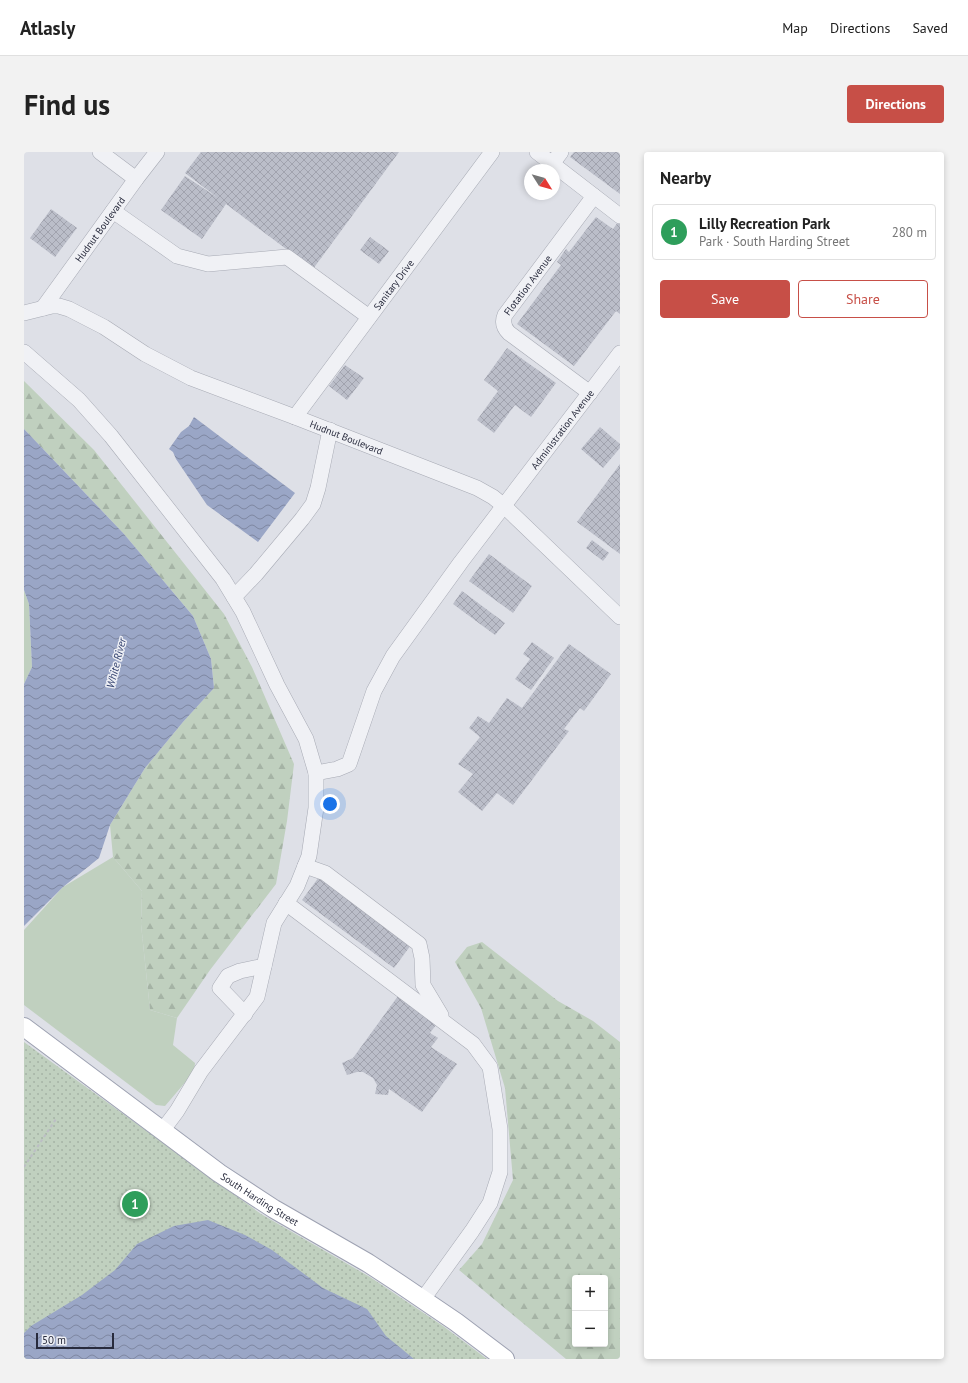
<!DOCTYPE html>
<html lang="en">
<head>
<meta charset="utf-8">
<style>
	body { margin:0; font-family:"PT Sans",sans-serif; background:#f2f2f2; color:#222 }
	.controls { position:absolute; right:12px; bottom:12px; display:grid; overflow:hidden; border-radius:4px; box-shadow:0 2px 6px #0003 }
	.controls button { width:36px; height:36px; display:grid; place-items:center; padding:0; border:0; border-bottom:1px solid #e0e0e0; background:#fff; color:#222; font:20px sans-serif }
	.compass { position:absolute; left:500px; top:12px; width:36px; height:36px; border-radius:50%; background:#fff; box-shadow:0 2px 6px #0003; rotate:127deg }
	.scale { position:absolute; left:12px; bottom:10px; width:78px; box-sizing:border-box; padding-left:4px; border:2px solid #282b3d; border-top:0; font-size:11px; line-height:14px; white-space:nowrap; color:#282b3d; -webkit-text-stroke:3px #edeff5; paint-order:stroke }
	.you { position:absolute; left:306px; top:652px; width:14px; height:14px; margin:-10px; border:3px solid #fff; border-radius:50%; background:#1a73e8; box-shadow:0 0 0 6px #1a73e833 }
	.badge { display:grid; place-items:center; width:26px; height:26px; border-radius:50%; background:#c74f47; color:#fff; font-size:13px; font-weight:700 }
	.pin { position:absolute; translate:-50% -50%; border:2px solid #fff; box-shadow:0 1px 4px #0006 }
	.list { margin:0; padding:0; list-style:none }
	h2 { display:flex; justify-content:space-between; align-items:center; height:52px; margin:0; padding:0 16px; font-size:17px }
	h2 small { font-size:13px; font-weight:400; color:#767676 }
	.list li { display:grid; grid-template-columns:26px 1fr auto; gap:12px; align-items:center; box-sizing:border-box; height:56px; margin:0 8px 8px; padding:0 8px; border:1px solid #e0e0e0; border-radius:4px }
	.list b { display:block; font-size:15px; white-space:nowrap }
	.list p { margin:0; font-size:13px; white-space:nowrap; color:#767676 }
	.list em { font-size:13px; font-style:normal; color:#767676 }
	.actions { display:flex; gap:8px; padding:12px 16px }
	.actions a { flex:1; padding:9px 0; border:1px solid #c74f47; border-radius:4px; text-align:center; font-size:14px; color:#c74f47 }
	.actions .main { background:#c74f47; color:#fff }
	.map { position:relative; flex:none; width:596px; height:1207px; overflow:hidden; border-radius:4px }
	header { display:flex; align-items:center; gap:24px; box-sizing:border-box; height:56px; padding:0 20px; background:#fff; border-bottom:1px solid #e0e0e0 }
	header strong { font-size:19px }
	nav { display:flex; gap:22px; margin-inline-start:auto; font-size:14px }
	.intro { display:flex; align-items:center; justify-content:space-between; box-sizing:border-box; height:96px; padding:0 24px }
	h1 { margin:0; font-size:28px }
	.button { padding:10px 18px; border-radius:4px; background:#c74f47; color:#fff; font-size:14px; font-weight:700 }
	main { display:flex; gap:24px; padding:0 24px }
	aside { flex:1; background:#fff; border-radius:4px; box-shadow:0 2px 6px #0003 }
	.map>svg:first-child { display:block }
</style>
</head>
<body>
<header>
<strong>Atlasly</strong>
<nav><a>Map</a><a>Directions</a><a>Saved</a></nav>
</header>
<div class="intro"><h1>Find us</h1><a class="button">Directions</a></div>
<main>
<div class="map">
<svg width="596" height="1207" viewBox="0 0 596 1207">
	<defs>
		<pattern id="forest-firs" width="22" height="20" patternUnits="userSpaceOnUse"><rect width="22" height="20" fill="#c0d0bf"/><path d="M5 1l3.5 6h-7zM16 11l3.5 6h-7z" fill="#a5b3a5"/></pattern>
		<pattern id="park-dots" width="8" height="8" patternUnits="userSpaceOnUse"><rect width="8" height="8" fill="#c0d0bf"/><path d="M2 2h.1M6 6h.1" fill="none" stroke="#a5b3a5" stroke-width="1.8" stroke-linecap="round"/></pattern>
		<pattern id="water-waves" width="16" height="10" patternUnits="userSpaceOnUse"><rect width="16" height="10" fill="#9aa6c6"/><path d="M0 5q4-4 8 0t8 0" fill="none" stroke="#7e87a2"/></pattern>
		<pattern id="building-cross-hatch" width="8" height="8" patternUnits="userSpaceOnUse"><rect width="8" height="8" fill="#bbbec9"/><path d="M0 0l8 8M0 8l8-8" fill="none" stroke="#a1a3ae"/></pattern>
	</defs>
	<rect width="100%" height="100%" fill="#dee0e7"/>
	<path fill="#c0d0bf" d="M0 438 5 452 8 515 0 532Z
		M89 705 118 739 117 772 126 858 153 866 149 893 171 911 170 920 141 954 132 953 0 853V778L39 735Z"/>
	<path fill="url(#forest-firs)" fill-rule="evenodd" d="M0 229 70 298 200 462 228 515 270 612 263 669 252 732 186 818 153 866 126 858 117 772 118 739 89 705 86 673 121 616 159 570 190 536 187 507 169 464 100 382 0 277Z
		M458 790 534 849 569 869 596 890V1207H542L435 1118 458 1092 489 1028 481 936 457 856 431 810 443 795ZM551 1126H581V1192H551Z"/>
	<path fill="url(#park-dots)" d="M0 890 237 1062 346 1125 419 1174 463 1207H0Z"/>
	<path fill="url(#water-waves)" d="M170 265 271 341 234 390 183 353 152 307 149 300 145 297 157 280 165 274Z
		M0 277 100 382 169 464 187 507 190 536 159 570 121 616 86 673 75 706 39 735 0 774V532L8 515 5 452 0 438Z
		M184 1068 221 1083 248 1098 299 1136 343 1157 362 1184 390 1207H0V1181L7 1174 58 1143 91 1118 113 1092 150 1074Z"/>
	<path fill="url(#building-cross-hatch)" d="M177 0H375L289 117 202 52 178 87 137 58 161 24 194 46 161 21Z
		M550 0H596V42L546 5Z
		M27 57 53 76 31 105 6 86Z
		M572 65 589 77 594 70 596 71V162L592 159 550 214 493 172 537 113 533 110 542 97 545 100Z
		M346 85 365 99 355 112 336 98Z
		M483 196 532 231 507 265 491 253 470 281 453 268 474 239 460 228Z
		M321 213 340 226 323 248 305 234Z
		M576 275 596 292V296L579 316 557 297Z
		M596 312V402L553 370Z
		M568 388 585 401 579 409 562 396Z
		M465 402 508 434 489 461 445 429Z
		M438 439 481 471 471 483 429 452Z
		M508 490 530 506 507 538 491 527 506 507 499 502Z
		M545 492 587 522 560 559 556 556 540 577 545 579 489 653 473 641 458 659 434 640 449 622 434 612 456 585 445 576 454 564 465 571 483 546 498 556Z
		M295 725 387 793 370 816 278 748Z
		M374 844 412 873 406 881 414 886 407 895 433 912 398 960 365 937 364 943 351 942 353 933 349 926 339 920H333L323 923 318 911 329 906Z"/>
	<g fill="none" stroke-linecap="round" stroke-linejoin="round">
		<defs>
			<g id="minor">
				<path d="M76 0 112 27"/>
				<path d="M513 0 596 64"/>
				<path d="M528 12 537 0"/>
				<path d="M89 59 153 104 184 112 263 105 345 165"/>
				<path id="s1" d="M19 156 112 27 133 0"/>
				<path id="s2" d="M0 161 28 154H35L45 157 80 175 121 202 167 226 271 265 453 336 469 345 480 354 596 465"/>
				<path d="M0 200 55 248 87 284 199 427 219 460 253 533 282 587 292 621"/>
				<path id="s3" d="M566 241 485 181C480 176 478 170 481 163L570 44"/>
				<path id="s4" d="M271 265 468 0"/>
				<path d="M210 445 232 422 278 367 289 352 294 336 306 278"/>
				<path d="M281 714 301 721 395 792 398 806 399 833 417 863"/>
				<path d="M262 751 449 892 466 915 476 977V1020L466 1051 448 1079 399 1147"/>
				<path d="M221 862 196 836 204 824 216 819 240 814"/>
				<path id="s5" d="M138 979 153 959 177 919 233 845 250 771 273 734 285 704 292 656V621L313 617 325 612 350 539 369 504 437 410 596 201"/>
			</g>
			<g id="major">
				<path id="s6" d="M0 875 195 1021 250 1057 344 1111 376 1132 432 1170 481 1207"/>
			</g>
		</defs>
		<use href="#minor" stroke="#a7aab4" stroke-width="16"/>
		<use href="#major" stroke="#9ea2b2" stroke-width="20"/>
		<path stroke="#bcbec5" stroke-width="2" stroke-dasharray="3 3" stroke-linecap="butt" d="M0 1015 32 967"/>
		<use href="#minor" stroke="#f0f1f5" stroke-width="15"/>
		<use href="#major" stroke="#fff" stroke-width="18"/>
	</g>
	<g text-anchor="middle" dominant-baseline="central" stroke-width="3" stroke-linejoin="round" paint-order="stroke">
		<g font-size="10" fill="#282b3d" stroke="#edeff5">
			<text stroke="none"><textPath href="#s1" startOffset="97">Hudnut Boulevard</textPath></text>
			<text stroke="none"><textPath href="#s4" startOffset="165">Sanitary Drive</textPath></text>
			<text stroke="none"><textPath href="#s3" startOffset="158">Flotation Avenue</textPath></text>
			<text stroke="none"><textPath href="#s5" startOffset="834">Administration Avenue</textPath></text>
			<text stroke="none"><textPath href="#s2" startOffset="353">Hudnut Boulevard</textPath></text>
			<text stroke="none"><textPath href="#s6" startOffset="292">South Harding Street</textPath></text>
		</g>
		<g font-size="11" font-style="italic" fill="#34426f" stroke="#edeff5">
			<text transform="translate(92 511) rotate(-76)">White River</text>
		</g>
	</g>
</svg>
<div class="controls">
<button>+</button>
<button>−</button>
</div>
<svg class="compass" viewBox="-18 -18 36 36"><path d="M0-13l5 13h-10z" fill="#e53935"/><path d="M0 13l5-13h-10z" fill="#767676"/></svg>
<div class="scale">50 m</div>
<div class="you"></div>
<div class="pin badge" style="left:111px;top:1052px;background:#2e9e5b">1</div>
</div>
<aside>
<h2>Nearby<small></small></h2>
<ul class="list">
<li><span class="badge" style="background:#2e9e5b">1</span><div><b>Lilly Recreation Park</b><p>Park · South Harding Street</p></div><em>280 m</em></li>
</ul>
<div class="actions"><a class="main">Save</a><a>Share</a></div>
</aside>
</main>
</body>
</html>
